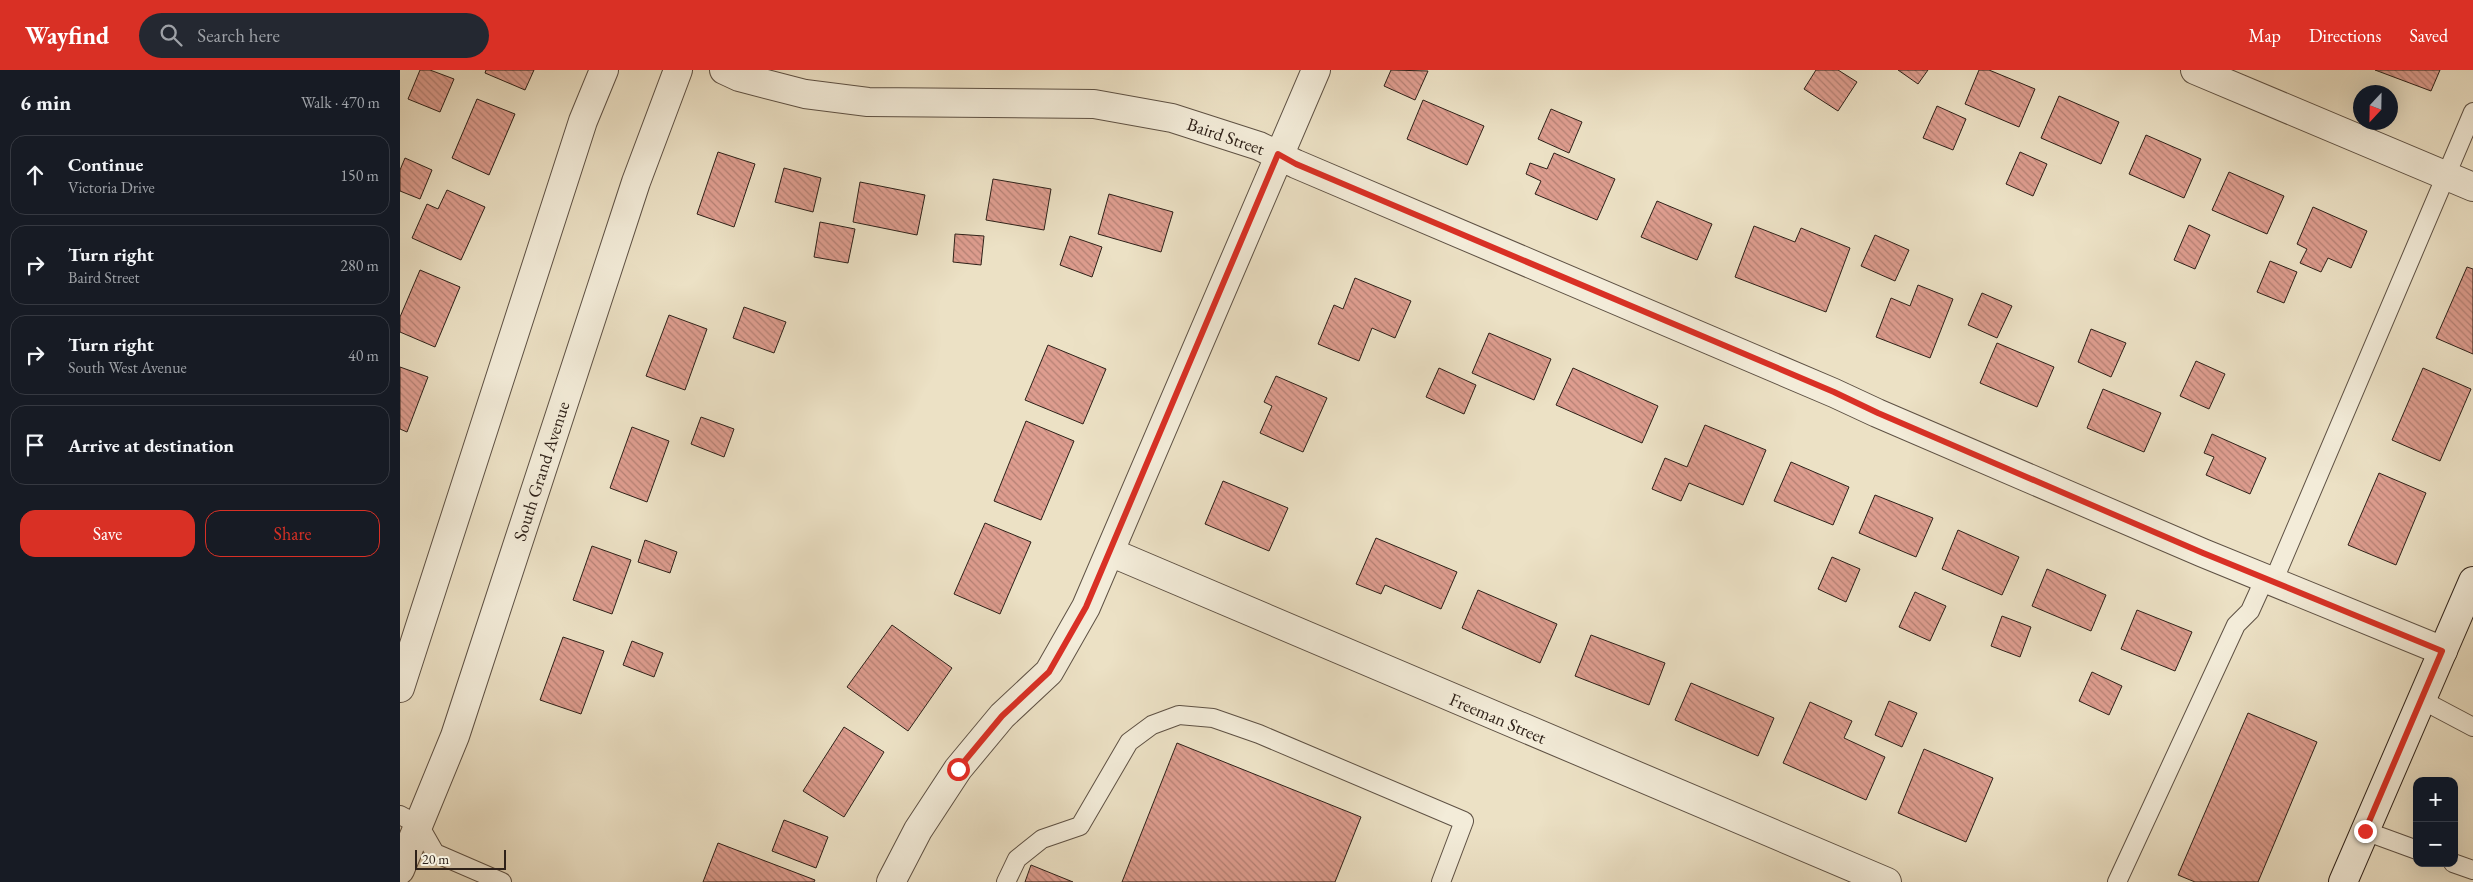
<!DOCTYPE html>
<html lang="en">
<head>
<meta charset="utf-8">
<style>
	body { margin:0; font-family:"EB Garamond",serif; background:#242831; color:#f1f3f6 }
	.controls { position:absolute; right:15px; bottom:15px; display:grid; overflow:hidden; border-radius:10px; box-shadow:0 5px 20px #0002 }
	.controls button { width:45px; height:45px; display:grid; place-items:center; padding:0; border:0; border-bottom:1px solid #363941; background:#171b24; color:#f1f3f6; font:25px sans-serif }
	.compass { position:absolute; left:1953px; top:15px; width:45px; height:45px; border-radius:50%; background:#171b24; box-shadow:0 5px 20px #0002; rotate:202deg }
	.scale { position:absolute; left:15px; bottom:12px; width:91px; box-sizing:border-box; padding-left:5px; border:2px solid #2e2119; border-top:0; font-size:14px; line-height:18px; white-space:nowrap; color:#2e2119; -webkit-text-stroke:4px #f3ecd9; paint-order:stroke }
	.stop { position:absolute; width:15px; height:15px; margin:-11px; border:4px solid #d93025; border-radius:50%; background:#fff }
	.stop.end { background:#d93025; border-color:#fff; box-shadow:0 1px 5px #0008 }
	.list { margin:0; padding:0; list-style:none }
	h2 { display:flex; justify-content:space-between; align-items:center; height:65px; margin:0; padding:0 20px; font-size:21px }
	h2 small { font-size:16px; font-weight:400; color:#9ea1a6 }
	.list li { display:grid; grid-template-columns:32px 1fr auto; gap:15px; align-items:center; box-sizing:border-box; height:80px; margin:0 10px 10px; padding:0 10px; border:1px solid #363941; border-radius:15px }
	.list b { display:block; font-size:19px; white-space:nowrap }
	.list p { margin:0; font-size:16px; white-space:nowrap; color:#9ea1a6 }
	.list em { font-size:16px; font-style:normal; color:#9ea1a6 }
	.actions { display:flex; gap:10px; padding:15px 20px }
	.actions a { flex:1; padding:11px 0; border:1px solid #d93025; border-radius:15px; text-align:center; font-size:18px; color:#d93025 }
	.actions .main { background:#d93025; color:#fff }
	.icon { flex:none; width:28px; height:28px; fill:none; stroke:currentColor; stroke-width:2; stroke-linecap:round; stroke-linejoin:round }
	.map { position:relative; flex:none; width:2073px; height:812px; overflow:hidden }
	header { display:flex; align-items:center; gap:30px; box-sizing:border-box; height:70px; padding:0 25px; background:#d93025; color:#fff }
	header strong { font-size:24px }
	nav { display:flex; gap:28px; margin-inline-start:auto; font-size:18px }
	.search { width:350px; height:45px; background:#242831; display:flex; align-items:center; gap:12px; box-sizing:border-box; padding:0 18px; border-radius:28px; color:#9ea1a6; font-size:19px }
	main { display:flex }
	aside { flex:1; background:#171b24 }
	.map>svg:first-child { display:block }
</style>
</head>
<body>
<header>
<strong>Wayfind</strong>
<div class="search"><svg class="icon" aria-label="search" viewBox="0 0 24 24"><circle cx="10" cy="10" r="6"/><path d="M15 15l6 6"/></svg>Search here</div>
<nav><a>Map</a><a>Directions</a><a>Saved</a></nav>
</header>
<main>
<aside>
<h2>6 min<small>Walk · 470 m</small></h2>
<ul class="list">
<li><svg class="icon" aria-label="ahead" viewBox="0 0 24 24"><path d="M12 20V5M6 11l6-6 6 6"/></svg><div><b>Continue</b><p>Victoria Drive</p></div><em>150 m</em></li>
<li><svg class="icon" aria-label="right" viewBox="0 0 24 24"><path d="M7 20v-9h11M14 6l5 5-5 5"/></svg><div><b>Turn right</b><p>Baird Street</p></div><em>280 m</em></li>
<li><svg class="icon" aria-label="right" viewBox="0 0 24 24"><path d="M7 20v-9h11M14 6l5 5-5 5"/></svg><div><b>Turn right</b><p>South West Avenue</p></div><em>40 m</em></li>
<li><svg class="icon" aria-label="arrive" viewBox="0 0 24 24"><path d="M6 21V4h12l-3 4 3 4H6"/></svg><div><b>Arrive at destination</b></div></li>
</ul>
<div class="actions"><a class="main">Save</a><a>Share</a></div>
</aside>
<div class="map">
<svg width="2073" height="812" viewBox="0 0 2073 812">
	<defs>
		<pattern id="building-back-hatch" width="6" height="6" patternUnits="userSpaceOnUse" patternTransform="scale(1.25)"><rect width="6" height="6" fill="#de9d8f"/><path d="M-1 5l2 2M0 0l6 6M5-1l2 2" fill="none" stroke="#b48074"/></pattern>
	</defs>
	<rect width="100%" height="100%" fill="#ece1c5"/>
	<filter id="stains"><feTurbulence type="fractalNoise" baseFrequency=".004" numOctaves="4"/><feColorMatrix values="0 0 0 0 .2 0 0 0 0 .09 0 0 0 0 .02 0 0 0 .5 -.17"/></filter>
	<radialGradient id="worn" r=".72"><stop offset=".6" stop-color="#630" stop-opacity="0"/><stop offset="1" stop-color="#630" stop-opacity=".3"/></radialGradient>
	<path fill="url(#building-back-hatch)" stroke="#2e2119" d="M20 0H30L54 9 40 42 8 29Z
		M86 0H134L125 20 85 3Z
		M991 0 1028 1 1015 30 984 16Z
		M1416 0H1438L1457 12 1438 41 1404 19Z
		M1498 0H1528L1518 14Z
		M1579 0H1589L1635 19 1619 57 1565 34Z
		M1975 0H2040L2031 21Z
		M1659 26 1719 52 1701 94 1641 68Z
		M77 29 115 44 89 105 52 88Z
		M1023 30 1084 56 1067 95 1007 69Z
		M1537 36 1566 49 1553 80 1523 68Z
		M1151 39 1182 52 1169 83 1138 69Z
		M1746 65 1801 89 1784 128 1729 104Z
		M318 82 355 94 334 157 297 144Z
		M1620 82 1647 94 1633 126 1606 114Z
		M1154 83 1215 109 1197 150 1135 124 1141 111 1126 104 1130 93 1147 99Z
		M5 88 32 100 20 129 0 121V100Z
		M384 98 421 108 413 142 375 132Z
		M1829 102 1884 126 1867 164 1812 140Z
		M593 109 651 119 644 160 586 150Z
		M460 112 525 125 517 165 453 152Z
		M47 120 85 137 61 190 12 168 27 134 38 139Z
		M709 124 773 142 761 182 698 164Z
		M1257 131 1312 154 1297 190 1241 167Z
		M1913 137 1967 161 1951 198 1928 188 1921 202 1900 193 1907 179 1897 174Z
		M420 152 455 159 448 193 414 187Z
		M1789 155 1810 165 1795 199 1774 190Z
		M1354 156 1395 172 1401 158 1450 178 1426 242 1335 207Z
		M555 164 584 166 581 195 553 192Z
		M1475 165 1509 180 1495 211 1461 196Z
		M670 166 702 177 692 207 660 195Z
		M1870 191 1897 202 1884 233 1857 222Z
		M2067 197 2073 199V284L2036 268Z
		M20 200 60 217 35 277 0 262V247Z
		M955 208 1011 231 995 268 972 258 959 291 918 274 934 235 943 239Z
		M1518 215 1553 229 1530 288 1476 267 1491 228 1510 236Z
		M1582 223 1612 236 1597 268 1568 255Z
		M344 237 386 252 374 283 333 268Z
		M269 245 307 259 285 320 246 306Z
		M1691 259 1726 273 1711 307 1678 292Z
		M1089 263 1151 289 1134 330 1072 303Z
		M1597 273 1654 297 1637 337 1580 313Z
		M648 275 706 299 683 354 625 330Z
		M1796 291 1825 304 1809 339 1780 326Z
		M0 297 28 307 7 362 0 359Z
		M1039 298 1076 315 1064 344 1026 327Z
		M1173 298 1258 336 1242 373 1156 335Z
		M2023 298 2071 319 2040 391 1992 370Z
		M876 306 927 328 903 382 860 363 872 336 864 332Z
		M1703 319 1761 343 1744 382 1687 358Z
		M301 347 334 359 324 387 291 374Z
		M626 351 674 371 641 450 594 431Z
		M1305 355 1366 380 1343 435 1289 413 1281 431 1252 419 1265 388 1287 397Z
		M232 357 269 371 247 432 210 418Z
		M1812 364 1866 388 1850 424 1806 405 1814 387 1804 383Z
		M1391 392 1449 417 1433 455 1374 431Z
		M1979 403 2026 423 1996 495 1948 475Z
		M823 411 888 438 869 481 805 454Z
		M1475 425 1533 448 1516 487 1459 463Z
		M585 453 631 472 600 544 554 524Z
		M1558 460 1619 487 1602 525 1542 499Z
		M976 468 1057 502 1041 539 985 515 981 524 956 514Z
		M245 470 277 482 270 503 238 492Z
		M192 476 231 490 212 544 173 530Z
		M1432 487 1460 499 1446 532 1418 519Z
		M1647 499 1706 525 1691 561 1632 536Z
		M1078 520 1157 554 1140 593 1062 558Z
		M1515 522 1546 536 1530 571 1499 557Z
		M1737 540 1792 562 1775 601 1721 579Z
		M1602 546 1631 557 1620 587 1591 576Z
		M492 555 552 598 508 661 447 617Z
		M1191 565 1265 593 1249 635 1175 606Z
		M163 567 204 581 181 644 140 630Z
		M232 571 263 583 254 607 223 595Z
		M1692 602 1722 616 1709 645 1679 631Z
		M1291 613 1374 648 1358 686 1275 650Z
		M1489 631 1517 643 1502 677 1475 665Z
		M1410 632 1452 651 1444 668 1485 687 1466 730 1383 693Z
		M1848 643 1917 672 1858 812H1795L1778 805Z
		M444 657 484 682 444 747 403 721Z
		M777 673 961 747 935 812H722Z
		M1524 679 1593 708 1566 772 1498 743Z
		M384 750 428 767 416 798 372 781Z
		M318 773 415 810 414 812H303Z
		M631 795 673 812H625Z"/>
	<g fill="none" stroke-linecap="round" stroke-linejoin="round">
		<defs>
			<path id="lane" d="M1873 512 2073 42
				M2022 630 2073 657
				M0 745 19 755 35 783 102 812
				M1965 761 2017 780
				M2053 793 2073 800
				M606 812 617 789 642 769 680 756 729 672 752 655 779 645 813 648 859 664 1064 751 1041 812
				M1717 812 1836 555 1850 541 1865 508"/>
			<path id="street" d="M324 0 339 7 405 24 468 32 694 34 772 48 859 76 896 94 1434 323 1477 343 1803 483 2043 581
				M1795 0 2073 117
				M710 482 1487 812
				M0 618 183 51 204 0
				M0 800 55 666 236 112 278 0
				M491 812 518 760 558 699 602 646 649 602 686 537 916 0"/>
			<path id="secondary" d="M1943 812 2073 511"/>
		</defs>
		<use href="#lane" stroke="#5e5144" stroke-width="20"/>
		<use href="#street" stroke="#5e5144" stroke-width="30"/>
		<use href="#secondary" stroke="#2e2119" stroke-width="30"/>
		<use href="#lane" stroke="#f3ecd9" stroke-width="18"/>
		<use href="#street" stroke="#f3ecd9" stroke-width="28"/>
		<use href="#secondary" stroke="#f3ecd9" stroke-width="28"/>
	</g>
	<g fill="none" stroke-linecap="round" stroke-linejoin="round">
		<path stroke="#d93025" stroke-width="6" d="M558 699 602 646 649 602 686 537 878 84 896 94 1434 322 1478 343 1803 483 2042 581 1965 761"/>
	</g>
	<g text-anchor="middle" dominant-baseline="central" stroke-width="4.5" stroke-linejoin="round" paint-order="stroke">
		<g font-size="18" fill="#2e2119" stroke="#f3ecd9">
			<text transform="translate(826 66) rotate(19)">Baird Street</text>
			<text transform="translate(141 401) rotate(-72)">South Grand Avenue</text>
			<text transform="translate(1098 648) rotate(23)">Freeman Street</text>
		</g>
	</g>
	<rect width="100%" height="100%" filter="url(#stains)"/>
	<rect width="100%" height="100%" fill="url(#worn)"/>
</svg>
<div class="controls">
<button>+</button>
<button>−</button>
</div>
<svg class="compass" viewBox="-18 -18 36 36"><path d="M0-13l5 13h-10z" fill="#e53935"/><path d="M0 13l5-13h-10z" fill="#9ea1a6"/></svg>
<div class="scale">20 m</div>
<div class="stop" style="left:558px;top:699px"></div>
<div class="stop end" style="left:1965px;top:761px"></div>
</div>
</main>
</body>
</html>
